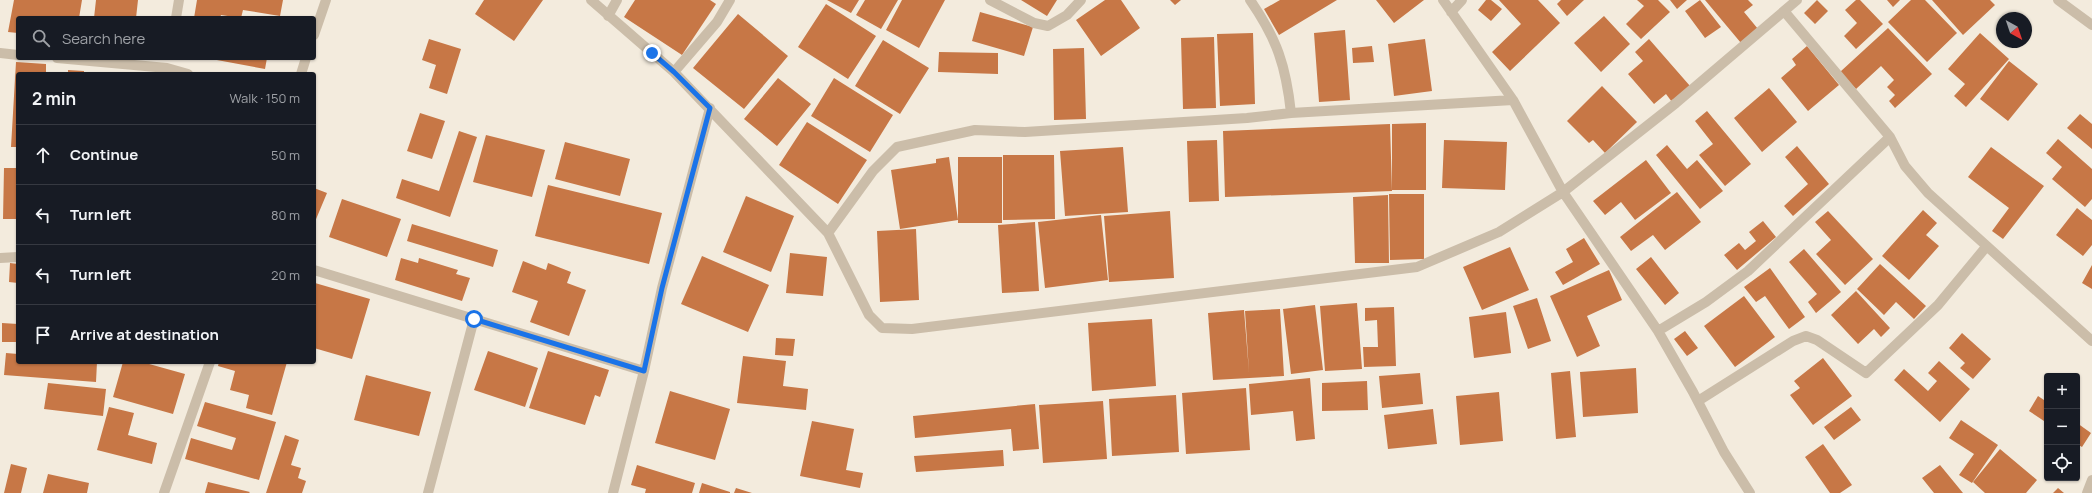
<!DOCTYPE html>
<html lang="en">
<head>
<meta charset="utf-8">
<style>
	body { margin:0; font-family:Manrope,sans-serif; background:#242831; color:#f1f3f6 }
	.controls { position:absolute; right:12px; bottom:12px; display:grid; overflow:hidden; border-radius:4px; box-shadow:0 1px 3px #0004 }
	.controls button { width:36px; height:36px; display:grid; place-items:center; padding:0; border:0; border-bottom:1px solid #363941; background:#171b24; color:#f1f3f6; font:20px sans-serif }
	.compass { position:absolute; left:1996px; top:12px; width:36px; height:36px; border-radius:50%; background:#171b24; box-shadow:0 1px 3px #0004; rotate:140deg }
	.stop { position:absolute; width:12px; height:12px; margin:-9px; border:3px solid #1a73e8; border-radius:50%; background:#fff }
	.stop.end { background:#1a73e8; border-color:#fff; box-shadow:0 1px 4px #0008 }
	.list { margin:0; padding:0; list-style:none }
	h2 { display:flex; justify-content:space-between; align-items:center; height:52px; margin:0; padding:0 16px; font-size:17px }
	h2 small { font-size:13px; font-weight:400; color:#9ea1a6 }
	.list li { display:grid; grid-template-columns:26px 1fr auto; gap:12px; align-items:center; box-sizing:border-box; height:60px; padding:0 16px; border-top:1px solid #363941 }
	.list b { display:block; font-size:15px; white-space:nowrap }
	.list em { font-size:13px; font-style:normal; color:#9ea1a6 }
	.icon { flex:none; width:22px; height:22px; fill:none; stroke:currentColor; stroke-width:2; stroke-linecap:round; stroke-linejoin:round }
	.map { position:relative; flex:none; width:2092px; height:493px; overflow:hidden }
	.search { position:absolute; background:#171b24; box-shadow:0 1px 3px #0004; left:16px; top:16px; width:300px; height:44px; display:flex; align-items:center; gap:10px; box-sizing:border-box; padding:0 14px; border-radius:4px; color:#9ea1a6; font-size:15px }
	.panel { position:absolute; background:#171b24; box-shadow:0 1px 3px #0004; left:16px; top:72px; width:300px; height:292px; border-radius:4px }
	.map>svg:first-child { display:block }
</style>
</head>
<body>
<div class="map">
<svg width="2092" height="493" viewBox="0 0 2092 493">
	<rect width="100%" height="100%" fill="#f3ebdd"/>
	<path fill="#c77746" d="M14 0H82L79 18H18V33L8 32Z
		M96 0H138L136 18H94Z
		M197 0H283L280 16 243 10 241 18 221 15 220 18H194Z
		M484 0H543L514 41 475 14Z
		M635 0H710L716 4 682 55 624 17Z
		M827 0H859L851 13Z
		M865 0H898L881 29 856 15Z
		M902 0H945L919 48 886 30Z
		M1021 0H1057L1047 16Z
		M1105 0H1121L1140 28 1101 56 1076 20Z
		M1170 0H1181L1175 5Z
		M1280 0H1337L1279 35 1264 9Z
		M1376 0H1424L1394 23Z
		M1486 0H1491L1502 9 1491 21 1478 10Z
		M1499 0H1538L1560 23 1510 71 1492 52 1521 24Z
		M1561 0H1584L1567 16 1557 4Z
		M1637 0H1658L1670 12 1641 39 1626 24 1644 6Z
		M1670 0H1687L1677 9Z
		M1700 0 1721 27 1705 38 1685 11Z
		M1705 0H1748L1753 5 1744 12 1758 29 1741 43Z
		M1817 0 1828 11 1815 24 1804 13Z
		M1856 0H1860L1883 24 1856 49 1844 36 1857 23 1845 10Z
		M1887 0H1900L1893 7Z
		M1911 0H1925L1957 33 1927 62 1888 22Z
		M1932 0H1990L1995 5 1963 35Z
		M826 4 876 36 848 79 798 47Z
		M980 12 1033 27 1024 56 972 41Z
		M738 14 788 56 744 109 693 68Z
		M1604 16 1630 44 1601 72 1574 43Z
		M1888 28 1932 74 1895 108 1889 101 1895 95 1887 87 1894 80 1881 66 1856 89 1840 72Z
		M1345 30 1350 100 1319 102 1314 33Z
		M1253 33 1255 104 1220 106 1217 34Z
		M1980 33 2009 59 1966 107 1954 96 1965 84 1948 69Z
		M1214 37 1216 108 1183 109 1181 38Z
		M429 39 461 49 447 94 429 88 436 65 422 60Z
		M1425 39 1432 91 1394 96 1388 44Z
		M1649 39 1690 86 1672 102 1666 94 1654 104 1628 74 1643 61 1635 52Z
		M883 40 929 68 900 114 855 86Z
		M1372 46 1374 62 1353 63 1352 48Z
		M1807 46 1839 85 1808 111 1781 78 1796 65 1792 59Z
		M1084 48 1086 119 1054 120 1053 49Z
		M939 52 998 53V74L938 72Z
		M206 58H267L265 69Z
		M2009 61 2038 84 2008 121 1980 99Z
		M16 62 46 64V74H18V147H11Z
		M68 70 84 71V74H68Z
		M778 78 811 104 777 146 744 119Z
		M834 78 893 115 870 152 811 116Z
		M1602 86 1637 122 1605 153 1593 140 1589 143 1567 121Z
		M1769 88 1797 122 1762 152 1734 118Z
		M1707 111 1751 164 1725 186 1699 155 1713 144 1695 121Z
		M420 113 445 121 432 159 407 151Z
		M2080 114 2092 124V149L2067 128Z
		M807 122 867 160 838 204 779 165Z
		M1426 123V190H1392V124Z
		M1390 124 1392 191 1225 197 1223 131Z
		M459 131 477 137 450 217 396 198 402 179 439 191Z
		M486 135 545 150 532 197 473 182Z
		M2058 139 2092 169V199L2085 207 2052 179 2062 167 2046 153Z
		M1217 140 1219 201 1189 202 1187 141Z
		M1444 140 1507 142 1505 190 1442 188Z
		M565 142 630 159 620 196 555 179Z
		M1667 145 1687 169 1697 160 1723 191 1700 209 1656 155Z
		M1797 146 1829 184 1793 216 1784 206 1808 184 1785 157Z
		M1123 147 1128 212 1065 216 1060 151Z
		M1991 147 2044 186 2003 239 1992 231 2009 208 1968 177Z
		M1003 155H1054L1055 219 1003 220Z
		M949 157 958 220V157H1002V223H958V220L900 229 891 170 936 163V159Z
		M1646 160 1671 193 1635 220 1621 202 1605 215 1593 201Z
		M4 168H18V219H3Z
		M548 185 662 213 649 264 535 236Z
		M314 188 327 193 314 224Z
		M1677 192 1701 222 1665 250 1653 235 1631 251 1620 237Z
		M1389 194H1424V259L1390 260Z
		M1388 195 1389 263H1355L1353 197Z
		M746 196 794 216 771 272 723 252Z
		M342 199 401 219 387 257 329 237Z
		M2077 208 2092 220V245L2083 256 2056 235Z
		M1923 210 1937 223 1926 235 1939 246 1909 280 1882 256Z
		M1170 211 1174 278 1109 282 1104 216Z
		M1828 211 1873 259 1845 285 1816 254 1831 240 1815 222Z
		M1101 215 1108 280 1045 288 1038 222Z
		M1763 221 1776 237 1737 270 1724 255 1739 243 1745 250 1756 241 1749 232Z
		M1035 222 1039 291 1002 293 998 225Z
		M412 224 498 250 493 267 407 241Z
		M916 229 919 300 880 302 877 231Z
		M1584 238 1600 264 1563 285 1555 272 1573 262 1566 249Z
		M1510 247 1529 290 1482 310 1463 267Z
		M1804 249 1841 292 1816 313 1808 302 1817 294 1789 262Z
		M790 253 827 257 823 296 786 293Z
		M702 256 769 285 748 332 681 304Z
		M1651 257 1679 293 1665 305 1636 269Z
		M401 258 418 263 419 258 458 270 456 274 470 278 462 301 395 280Z
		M523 261 546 270 548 263 571 272 567 283 586 290 569 336 530 322 538 301 512 292Z
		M10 263 18 264V283L9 282Z
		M1880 264 1926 306 1914 319 1896 302 1884 315 1857 289Z
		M2092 265V289L2082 283Z
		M1770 268 1805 317 1789 329 1765 296 1756 302 1744 287Z
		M1609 270 1622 300 1587 316 1600 346 1577 357 1550 296Z
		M315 283 370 299 352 359 314 348Z
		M1856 291 1890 328 1881 337 1874 329 1858 344 1831 315Z
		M1744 296 1775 337 1735 367 1704 326Z
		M1537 298 1551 341 1528 349 1513 306Z
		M1357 303 1362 369 1325 371 1320 306Z
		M1315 305 1323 370 1291 374 1283 309Z
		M1394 307 1396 366 1364 367 1363 347H1378L1377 320 1365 321V308Z
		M1280 309 1284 376 1213 380 1208 313 1244 310 1249 372 1245 311Z
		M1506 312 1511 353 1474 358 1469 317Z
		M1152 319 1156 386 1092 391 1088 323Z
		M2 323 18 324V342H2Z
		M1685 331 1698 348 1687 356 1674 339Z
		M1962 333 1991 359 1973 379 1960 368 1965 363 1949 348Z
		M776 338 795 339 793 356 775 355Z
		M488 351 538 368 525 407 474 390Z
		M548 351 609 370 600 397 595 395 585 425 529 408Z
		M6 353 18 354V362H97L96 382 4 375Z
		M743 356 786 361 783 386 808 389 806 410 737 403Z
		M1823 358 1852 396 1813 425 1790 395 1800 388 1794 381Z
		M1939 361 1970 389 1940 422 1894 380 1904 369 1928 391 1937 381 1928 373Z
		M123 362H142L185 374 173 414 113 397Z
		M219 362H287L272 415 246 408 249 395 230 390 235 371 218 366Z
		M1636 368 1638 413 1583 417 1580 372Z
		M1570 371 1576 437 1556 439 1551 373Z
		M1420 373 1423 404 1382 408 1379 376Z
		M366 375 431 392 419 436 354 420Z
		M1310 378 1315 439 1296 441 1293 411 1251 415 1249 384Z
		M1367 381 1368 410 1322 411V383Z
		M48 383 106 389 103 416 44 409Z
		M1246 388 1250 450 1186 454 1182 393Z
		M670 391 730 409 715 460 655 443Z
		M1499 392 1503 441 1460 445 1456 396Z
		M1176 395 1179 452 1112 456 1109 399Z
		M2038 396 2047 402V423L2029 411Z
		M1103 401 1107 459 1043 463 1039 405Z
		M205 402 276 422 259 480 185 459 191 438 232 450 236 438 197 426Z
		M1035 404 1039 449 1013 451 1011 429 915 438 913 416Z
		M109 407 134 413 128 435 157 443 152 464 97 450Z
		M1851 407 1861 420 1834 440 1824 427Z
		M1433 409 1437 444 1388 449 1384 415Z
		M1961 420 1998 445 1972 483 1959 475 1974 454 1949 438Z
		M812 421 854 429 846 470 863 473 860 488 800 476Z
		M2077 423 2091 433 2082 447 2077 444Z
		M285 435 299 440 291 465 301 468 298 478 306 481 302 493H266Z
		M1823 444 1852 485 1840 493H1830L1805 457Z
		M2000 449 2037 480 2026 493H1985L1973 482Z
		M1003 450 1004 466 916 472 914 456Z
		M11 464 27 468 21 493H4Z
		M637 465 695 483 692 493H645L646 489 631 485Z
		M1940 465 1963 493H1934L1922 478Z
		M48 474 89 483 87 493H43Z
		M208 482 250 492 249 493H205Z
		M702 483 730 492V493H699Z
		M736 488 752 493H734Z
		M2058 488 2064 493H2053Z"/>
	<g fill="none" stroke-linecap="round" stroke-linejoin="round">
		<path stroke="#cbbda9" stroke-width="10" d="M591 0 674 72 828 233 869 315 882 328 912 329 1417 267 1499 232 1563 192 1676 103 1797 0
			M990 0 1034 23 1048 26 1067 15 1081 0
			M1250 0C1277 39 1286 66 1291 113
			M1443 0 1513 100 1563 192 1658 331 1693 392 1724 452 1750 493
			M2058 0 2092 25
			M1784 11 1890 137 1905 166 1928 193 2092 341
			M1451 12 1462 0
			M608 16 617 0
			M176 18 179 0
			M314 35 326 0
			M0 53 18 55
			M57 58 167 68 188 74
			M674 72 717 22 730 0
			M301 74 306 58
			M828 233 873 171 897 147 975 130 1025 132 1247 118 1291 113 1513 100
			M0 258 18 257
			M314 270 644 371
			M1658 331 1706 302 1748 271 1890 137
			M1698 401 1793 341 1806 336 1817 340 1866 373 1938 305 1986 247
			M164 493 210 362
			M428 493 474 319
			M613 493 644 371 662 288 710 108
			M2087 493 2092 480"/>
	</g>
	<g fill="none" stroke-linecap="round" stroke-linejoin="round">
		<path stroke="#1a73e8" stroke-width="5" d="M474 319 644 371 662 288 710 108 674 72 652 53"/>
	</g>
</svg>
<div class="controls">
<button>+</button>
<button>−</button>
<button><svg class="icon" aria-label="locate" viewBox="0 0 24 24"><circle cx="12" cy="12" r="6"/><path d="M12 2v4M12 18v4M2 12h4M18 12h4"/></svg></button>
</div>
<svg class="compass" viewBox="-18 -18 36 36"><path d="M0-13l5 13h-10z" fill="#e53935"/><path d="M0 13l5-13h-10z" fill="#9ea1a6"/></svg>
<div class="stop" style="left:474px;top:319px"></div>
<div class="stop end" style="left:652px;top:53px"></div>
<div class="search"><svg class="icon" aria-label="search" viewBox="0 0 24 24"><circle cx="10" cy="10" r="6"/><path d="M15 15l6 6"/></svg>Search here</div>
<section class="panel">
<h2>2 min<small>Walk · 150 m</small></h2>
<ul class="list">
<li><svg class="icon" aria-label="ahead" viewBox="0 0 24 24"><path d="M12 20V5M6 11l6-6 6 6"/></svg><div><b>Continue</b></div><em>50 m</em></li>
<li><svg class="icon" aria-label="left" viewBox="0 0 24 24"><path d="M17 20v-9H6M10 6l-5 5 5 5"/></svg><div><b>Turn left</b></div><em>80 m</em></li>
<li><svg class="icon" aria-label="left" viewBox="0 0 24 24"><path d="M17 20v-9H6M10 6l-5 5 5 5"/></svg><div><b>Turn left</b></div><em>20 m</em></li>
<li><svg class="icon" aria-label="arrive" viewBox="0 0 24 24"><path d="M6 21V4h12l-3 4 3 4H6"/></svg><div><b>Arrive at destination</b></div></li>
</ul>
</section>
</div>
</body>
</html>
